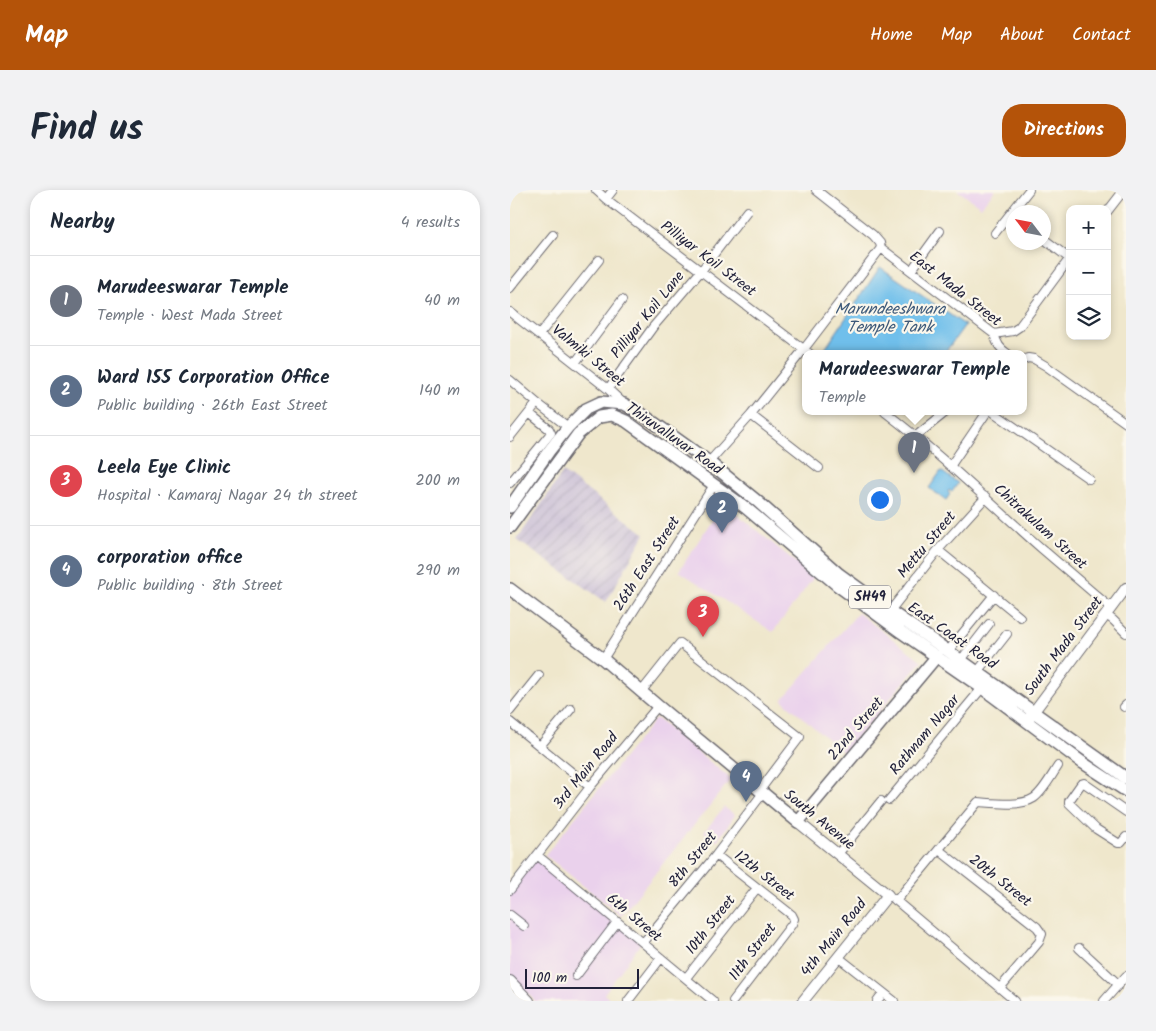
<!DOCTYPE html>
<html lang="en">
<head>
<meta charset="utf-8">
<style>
	body { margin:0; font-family:Kalam,sans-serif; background:#f2f2f3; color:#1f2937 }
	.controls { position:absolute; right:15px; top:15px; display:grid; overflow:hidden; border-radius:10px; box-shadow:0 2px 8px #0003 }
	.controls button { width:45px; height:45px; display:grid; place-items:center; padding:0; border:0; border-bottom:1px solid #e0e1e3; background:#fff; color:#1f2937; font:25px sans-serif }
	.compass { position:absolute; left:496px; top:15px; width:45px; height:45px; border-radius:50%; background:#fff; box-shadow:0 2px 8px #0003; rotate:302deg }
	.scale { position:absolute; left:15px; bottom:12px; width:114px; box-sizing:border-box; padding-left:5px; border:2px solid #22223b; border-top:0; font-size:14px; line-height:18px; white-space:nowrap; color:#22223b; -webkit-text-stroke:4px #fbf7ec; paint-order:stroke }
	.you { position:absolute; left:369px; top:309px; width:18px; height:18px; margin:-12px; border:4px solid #fff; border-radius:50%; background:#1a73e8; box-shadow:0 0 0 8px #1a73e833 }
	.badge { display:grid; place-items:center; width:32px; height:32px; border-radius:50%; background:#b45309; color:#fff; font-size:16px; font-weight:700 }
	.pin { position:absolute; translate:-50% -41px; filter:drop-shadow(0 1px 2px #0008) }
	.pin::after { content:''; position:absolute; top:26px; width:18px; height:15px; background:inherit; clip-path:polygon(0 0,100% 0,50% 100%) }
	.popup { position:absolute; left:292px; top:160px; width:225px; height:65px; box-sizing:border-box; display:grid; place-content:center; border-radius:10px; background:#fff; filter:drop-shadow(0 1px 4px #0005); font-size:16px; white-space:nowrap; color:#747a83 }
	.popup b { font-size:19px; color:#1f2937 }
	.popup::after { content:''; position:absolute; left:50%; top:100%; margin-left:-10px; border:10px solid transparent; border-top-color:#fff }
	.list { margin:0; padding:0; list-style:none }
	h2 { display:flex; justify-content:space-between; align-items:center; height:65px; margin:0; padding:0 20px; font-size:21px }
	h2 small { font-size:16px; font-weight:400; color:#747a83 }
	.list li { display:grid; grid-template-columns:32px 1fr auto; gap:15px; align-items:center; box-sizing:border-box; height:90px; padding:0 20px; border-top:1px solid #e0e1e3 }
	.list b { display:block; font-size:19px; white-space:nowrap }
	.list p { margin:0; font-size:16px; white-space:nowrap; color:#747a83 }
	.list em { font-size:16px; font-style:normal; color:#747a83 }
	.icon { flex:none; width:28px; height:28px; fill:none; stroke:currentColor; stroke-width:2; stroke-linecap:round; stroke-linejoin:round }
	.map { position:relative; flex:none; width:616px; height:811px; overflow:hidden; border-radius:20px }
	header { display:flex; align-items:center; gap:30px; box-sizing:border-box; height:70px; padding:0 25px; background:#b45309; color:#fff }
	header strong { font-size:24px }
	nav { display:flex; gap:28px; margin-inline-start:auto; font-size:18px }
	.intro { display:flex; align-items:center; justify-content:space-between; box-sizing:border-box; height:120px; padding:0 30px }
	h1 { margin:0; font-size:35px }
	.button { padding:12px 22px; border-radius:20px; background:#b45309; color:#fff; font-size:18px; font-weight:700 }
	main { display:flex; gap:30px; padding:0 30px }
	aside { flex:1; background:#fff; border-radius:20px; box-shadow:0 2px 8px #0003 }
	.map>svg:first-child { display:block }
</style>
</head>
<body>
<header>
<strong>Map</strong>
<nav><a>Home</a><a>Map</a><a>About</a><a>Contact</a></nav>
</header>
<div class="intro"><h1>Find us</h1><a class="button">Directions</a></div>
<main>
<aside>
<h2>Nearby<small>4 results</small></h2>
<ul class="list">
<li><span class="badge" style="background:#6b7280">1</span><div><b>Marudeeswarar Temple</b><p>Temple · West Mada Street</p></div><em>40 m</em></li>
<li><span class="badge" style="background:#5c6f8a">2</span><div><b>Ward 155 Corporation Office</b><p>Public building · 26th East Street</p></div><em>140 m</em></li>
<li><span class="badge" style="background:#e0444e">3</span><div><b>Leela Eye Clinic</b><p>Hospital · Kamaraj Nagar 24 th street</p></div><em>200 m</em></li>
<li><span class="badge" style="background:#5c6f8a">4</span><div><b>corporation office</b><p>Public building · 8th Street</p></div><em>290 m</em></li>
</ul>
</aside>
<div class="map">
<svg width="616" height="811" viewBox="0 0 616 811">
	<defs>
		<pattern id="industrial-furrows" width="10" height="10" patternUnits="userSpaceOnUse" patternTransform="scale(1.25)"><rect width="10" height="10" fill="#cabfd6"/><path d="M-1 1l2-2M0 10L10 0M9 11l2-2" fill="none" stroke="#ada4b9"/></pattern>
	</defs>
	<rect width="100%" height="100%" fill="#fbf7ec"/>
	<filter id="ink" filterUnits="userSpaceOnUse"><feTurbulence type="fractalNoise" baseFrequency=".02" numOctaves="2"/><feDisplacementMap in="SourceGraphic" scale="10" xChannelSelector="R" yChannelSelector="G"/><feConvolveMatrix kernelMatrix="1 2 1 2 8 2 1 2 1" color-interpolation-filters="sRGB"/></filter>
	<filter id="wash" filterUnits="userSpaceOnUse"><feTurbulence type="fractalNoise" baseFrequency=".0096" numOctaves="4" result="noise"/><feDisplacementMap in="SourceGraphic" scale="20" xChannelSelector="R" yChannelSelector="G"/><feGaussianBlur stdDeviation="1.12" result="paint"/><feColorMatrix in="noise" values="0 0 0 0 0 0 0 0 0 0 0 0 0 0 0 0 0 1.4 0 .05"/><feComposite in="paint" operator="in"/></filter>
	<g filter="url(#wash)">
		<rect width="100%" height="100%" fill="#efe7cc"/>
		<path fill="#ead1ec" d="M447 0H485L471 17Z
			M213 313 304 387 263 442 169 381Z
			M348 423 412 471 334 563 272 510Z
			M146 528 221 589 111 726 35 665Z
			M214 617 225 625 207 651 194 642Z
			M27 667 131 753 94 804 102 811H25L0 786V704Z"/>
		<path fill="url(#industrial-furrows)" d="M53 282 135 344 96 412 7 350Z"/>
		<path fill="#70bfeb" stroke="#497093" d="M370 77 455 135 434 164H316L313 162Z
			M431 281 448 293 442 302 439 300 438 302 440 304 436 310 419 298Z"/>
	</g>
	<g filter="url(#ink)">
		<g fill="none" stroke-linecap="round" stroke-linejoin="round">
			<defs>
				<path id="street" d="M86 0 96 9 300 164
					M306 0 363 45 370 53 371 58
					M96 9 103 0
					M597 22 614 0
					M485 43 519 0
					M534 49 560 69
					M371 58 484 144C487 154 490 159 498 164
					M401 81 430 41
					M0 98 43 45
					M0 122 98 199 114 214
					M484 144 503 141 509 137 560 68
					M29 145 89 70
					M513 170 518 168 524 169 536 176 616 233
					M65 173 112 110
					M0 190 27 213 58 237
					M98 199 143 137 191 81 237 21
					M375 222C430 264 479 312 531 358 554 378 578 398 601 418
					M483 222 579 289
					M241 225 309 278
					M406 246 436 222
					M0 247 27 213
					M199 272 241 225 294 159 371 58
					M441 275 477 222
					M0 293 41 243 39 239 19 223
					M428 360 510 427
					M380 421 428 360 476 307
					M596 425 603 430 616 443
					M438 461 484 405
					M93 469 204 295
					M451 470 479 434
					M467 482 497 444
					M131 502 170 453 290 547 250 600
					M614 517 616 515
					M0 521 29 485
					M0 532 80 597
					M30 556 61 519
					M379 610 472 498
					M616 622 574 593 571 594 559 611V613L586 639 608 653H611L616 647
					M429 660 527 737 532 744 529 752 490 798
					M328 664 371 611
					M27 665 203 811
					M206 665 282 725 284 729 282 734 223 811
					M0 700 80 597 148 516
					M384 709 505 811
					M386 711 468 612C484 613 510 617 524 608 533 602 542 585 548 576
					M0 725 14 736
					M133 753 206 665 253 603
					M569 758 609 795
					M328 767 384 811
					M66 786 107 732
					M176 788 247 698
					M118 811 151 768
					M367 811 373 803
					M594 811 616 786"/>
				<path id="secondary" d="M519 528 616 398
					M288 632 378 705 293 811
					M0 791 19 811"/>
				<path id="primary" d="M0 317 39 261 58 237 76 219 91 212 114 214 129 222 199 272 247 311 329 384 380 421 438 461 616 588
					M0 337 68 244 89 227 102 225 116 231 236 318 327 395 391 442 472 498 573 573 616 601
					M0 399 93 469 148 516 288 632 427 466"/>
			</defs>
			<use href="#street" stroke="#6a676e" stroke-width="10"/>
			<use href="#secondary" stroke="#6a676e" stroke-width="12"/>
			<use href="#primary" stroke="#6a676e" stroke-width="14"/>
			<use href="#street" stroke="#fff" stroke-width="8"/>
			<use href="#secondary" stroke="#fff" stroke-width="10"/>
			<use href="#primary" stroke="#fff" stroke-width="11"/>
		</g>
	</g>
	<g text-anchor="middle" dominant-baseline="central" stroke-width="4.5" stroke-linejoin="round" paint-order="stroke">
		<rect fill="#fbf7ec" stroke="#636270" stroke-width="1" x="339" y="395.5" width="42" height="23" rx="4"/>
		<g font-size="14" font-weight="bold" fill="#22223b">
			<text x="360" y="407">SH49</text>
		</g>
		<g font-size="15" fill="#22223b" stroke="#fbf7ec">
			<text transform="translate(198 69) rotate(37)">Pilliyar Koil Street</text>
			<text transform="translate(445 99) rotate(38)">East Mada Street</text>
			<text transform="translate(138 125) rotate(-51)">Pilliyar Koil Lane</text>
			<text transform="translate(78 166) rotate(39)">Valmiki Street</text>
			<text transform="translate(164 249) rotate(35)">Thiruvalluvar Road</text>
			<text transform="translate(530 337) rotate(42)">Chitrakulam Street</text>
			<text transform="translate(417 355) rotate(-50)">Mettu Street</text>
			<text transform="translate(137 374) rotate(-57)">26th East Street</text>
			<text transform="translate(442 446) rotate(35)">East Coast Road</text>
			<text transform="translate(554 456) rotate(-53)">South Mada Street</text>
			<text transform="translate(346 539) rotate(-50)">22nd Street</text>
			<text transform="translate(415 545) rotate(-50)">Rathnam Nagar</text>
			<text transform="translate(76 581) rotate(-51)">3rd Main Road</text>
			<text transform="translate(309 630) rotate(39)">South Avenue</text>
			<text transform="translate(183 670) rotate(-51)">8th Street</text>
			<text transform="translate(254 686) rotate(38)">12th Street</text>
			<text transform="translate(490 691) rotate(38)">20th Street</text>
			<text transform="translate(124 728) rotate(40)">6th Street</text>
			<text transform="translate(201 735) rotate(-52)">10th Street</text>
			<text transform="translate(324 748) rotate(-51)">4th Main Road</text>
			<text transform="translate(243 762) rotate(-53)">11th Street</text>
		</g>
		<g font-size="16" font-style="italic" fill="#3d5979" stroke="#fbf7ec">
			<text x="380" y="119">Marundeeshwara<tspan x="380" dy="18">Temple Tank</tspan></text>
		</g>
	</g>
</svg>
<div class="controls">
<button>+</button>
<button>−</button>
<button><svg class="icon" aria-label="layers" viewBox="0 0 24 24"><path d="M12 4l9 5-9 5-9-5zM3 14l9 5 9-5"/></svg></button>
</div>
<svg class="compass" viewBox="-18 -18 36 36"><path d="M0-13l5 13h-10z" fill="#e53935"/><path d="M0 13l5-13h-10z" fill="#747a83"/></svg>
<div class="scale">100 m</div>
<div class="you"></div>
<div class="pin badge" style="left:404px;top:283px;background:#6b7280">1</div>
<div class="popup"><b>Marudeeswarar Temple</b>Temple</div>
<div class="pin badge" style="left:212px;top:343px;background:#5c6f8a">2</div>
<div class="pin badge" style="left:193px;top:447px;background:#e0444e">3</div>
<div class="pin badge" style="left:236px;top:612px;background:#5c6f8a">4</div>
</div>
</main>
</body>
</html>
